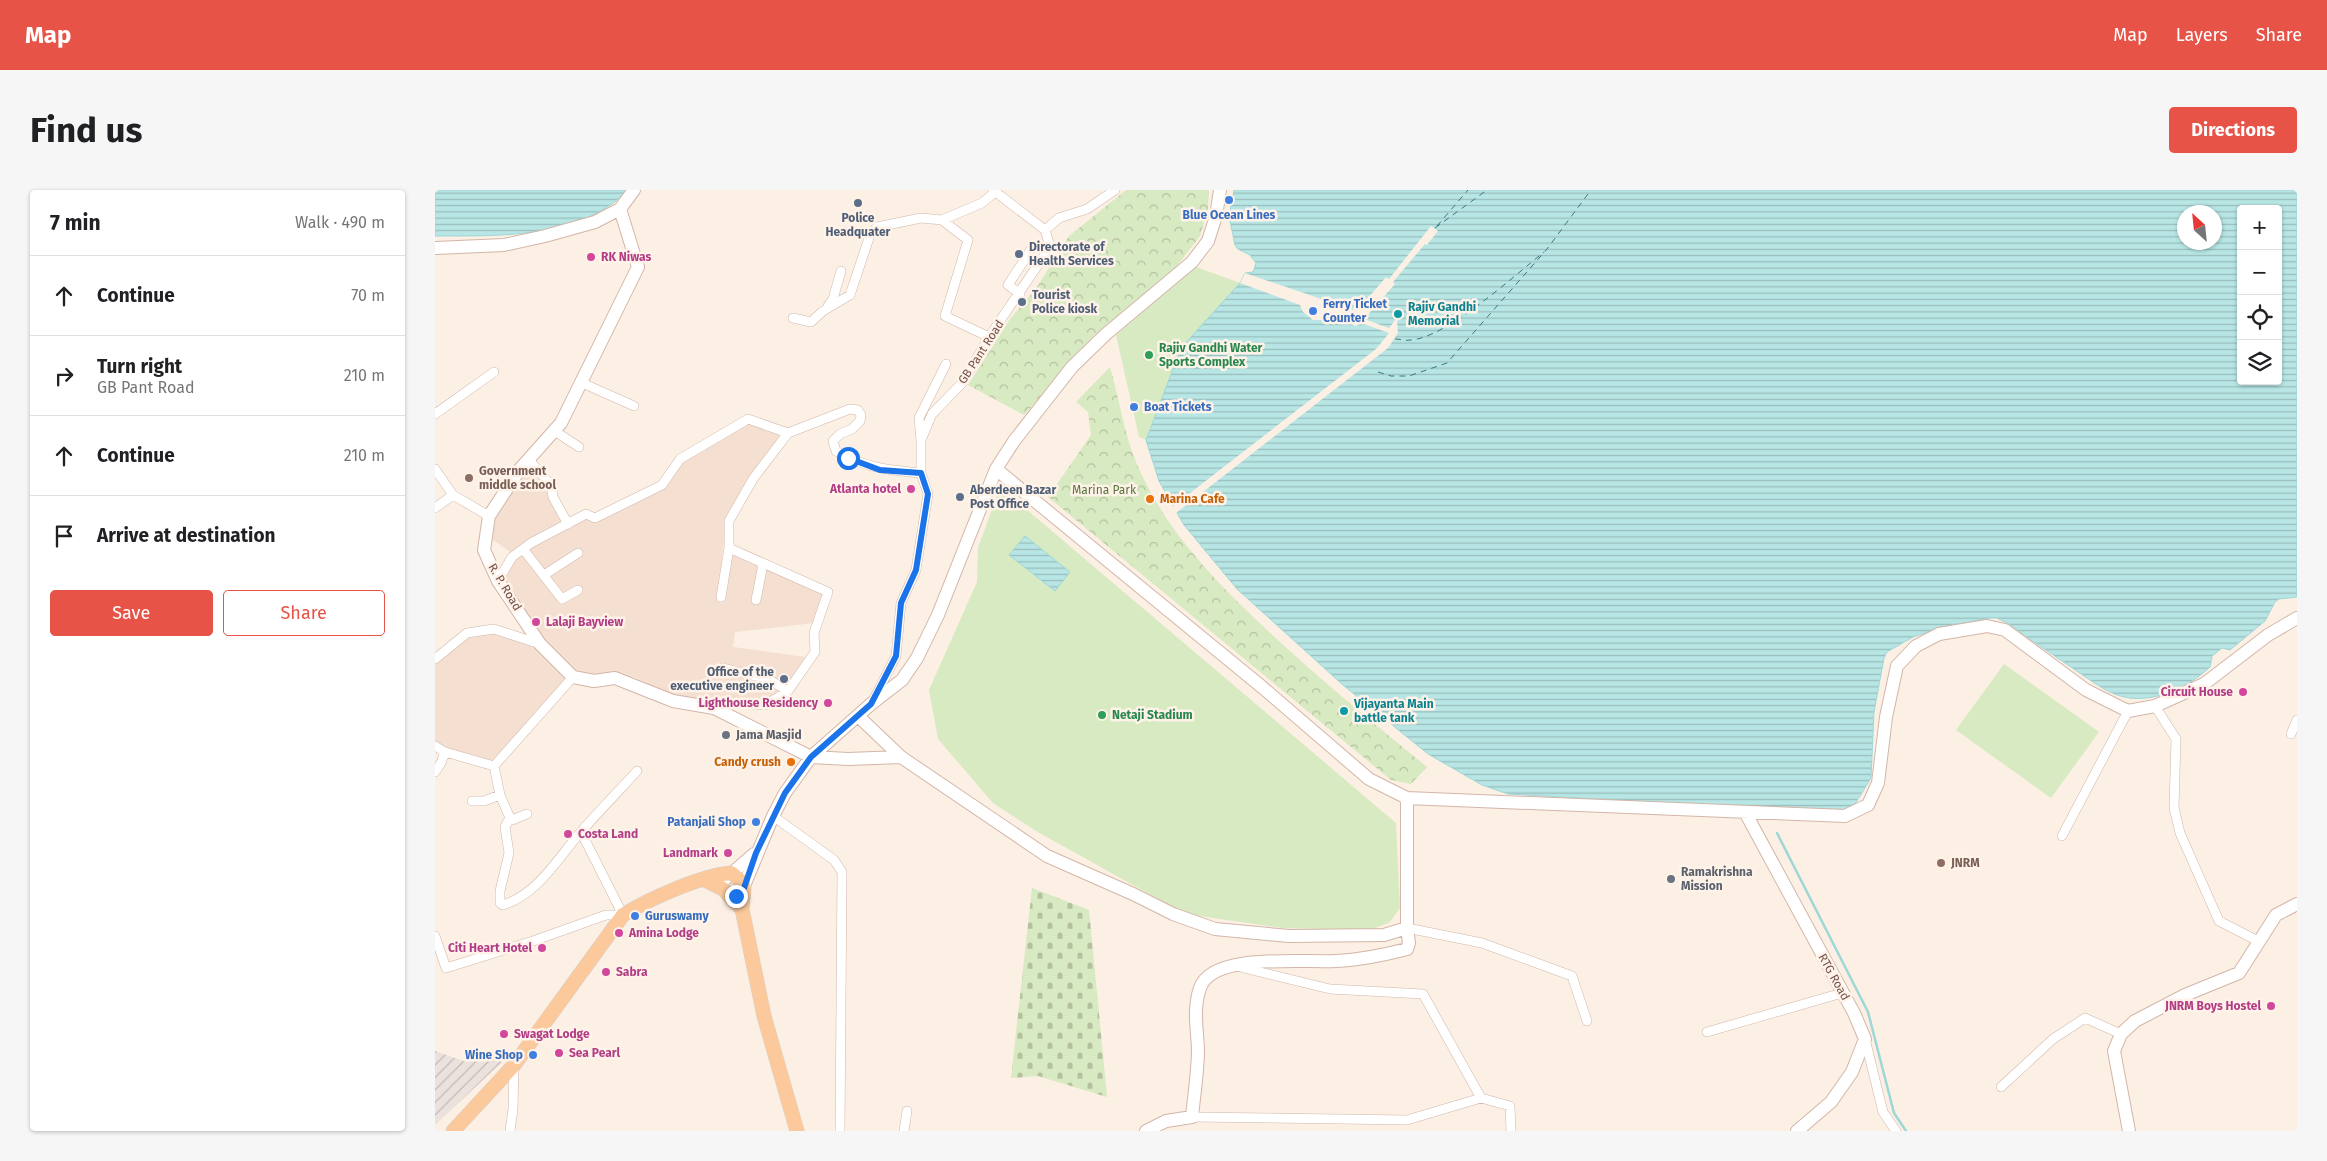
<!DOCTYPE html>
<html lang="en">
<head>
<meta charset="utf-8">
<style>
	body { margin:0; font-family:"Fira Sans",sans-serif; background:#f6f6f6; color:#202124 }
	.controls { position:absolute; right:15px; top:15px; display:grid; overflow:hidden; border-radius:5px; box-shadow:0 1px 4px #0004 }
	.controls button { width:45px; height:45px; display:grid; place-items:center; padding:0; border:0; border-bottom:1px solid #e0e0e0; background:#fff; color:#202124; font:25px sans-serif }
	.compass { position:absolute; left:1742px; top:15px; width:45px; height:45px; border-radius:50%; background:#fff; box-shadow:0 1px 4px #0004; rotate:333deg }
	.stop { position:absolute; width:15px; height:15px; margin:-11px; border:4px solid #1a73e8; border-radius:50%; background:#fff }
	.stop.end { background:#1a73e8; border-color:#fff; box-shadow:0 1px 5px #0008 }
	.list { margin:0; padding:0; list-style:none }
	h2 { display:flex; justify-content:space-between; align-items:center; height:65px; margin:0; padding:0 20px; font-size:21px }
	h2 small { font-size:16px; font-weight:400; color:#757577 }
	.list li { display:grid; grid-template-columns:32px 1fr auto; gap:15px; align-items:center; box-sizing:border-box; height:80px; padding:0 20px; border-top:1px solid #e0e0e0 }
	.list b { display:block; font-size:19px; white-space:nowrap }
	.list p { margin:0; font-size:16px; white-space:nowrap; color:#757577 }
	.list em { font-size:16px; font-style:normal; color:#757577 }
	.actions { display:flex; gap:10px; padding:15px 20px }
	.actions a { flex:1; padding:11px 0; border:1px solid #e75347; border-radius:5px; text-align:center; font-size:18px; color:#e75347 }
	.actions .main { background:#e75347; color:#fff }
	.icon { flex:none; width:28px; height:28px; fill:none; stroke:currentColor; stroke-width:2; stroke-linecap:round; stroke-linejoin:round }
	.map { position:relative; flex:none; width:1862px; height:941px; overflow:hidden; border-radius:5px }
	header { display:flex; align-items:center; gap:30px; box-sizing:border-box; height:70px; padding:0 25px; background:#e75347; color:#fff }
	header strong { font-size:24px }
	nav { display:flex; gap:28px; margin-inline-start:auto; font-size:18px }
	.intro { display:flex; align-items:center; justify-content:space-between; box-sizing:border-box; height:120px; padding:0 30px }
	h1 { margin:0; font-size:35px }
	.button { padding:12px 22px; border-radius:5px; background:#e75347; color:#fff; font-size:18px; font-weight:700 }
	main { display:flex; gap:30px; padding:0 30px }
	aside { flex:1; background:#fff; border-radius:5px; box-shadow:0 1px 4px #0004 }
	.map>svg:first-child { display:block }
</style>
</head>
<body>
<header>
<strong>Map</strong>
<nav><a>Map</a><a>Layers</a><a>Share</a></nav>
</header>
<div class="intro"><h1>Find us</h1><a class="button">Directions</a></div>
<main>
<aside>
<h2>7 min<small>Walk · 490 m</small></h2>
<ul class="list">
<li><svg class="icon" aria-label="ahead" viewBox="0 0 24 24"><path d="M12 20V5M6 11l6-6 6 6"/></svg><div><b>Continue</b></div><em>70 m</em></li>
<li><svg class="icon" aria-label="right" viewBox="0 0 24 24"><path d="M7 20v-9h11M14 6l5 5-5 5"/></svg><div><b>Turn right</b><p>GB Pant Road</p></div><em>210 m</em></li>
<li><svg class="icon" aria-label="ahead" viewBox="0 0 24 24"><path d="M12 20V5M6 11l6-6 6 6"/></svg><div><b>Continue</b></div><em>210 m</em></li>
<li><svg class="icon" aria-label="arrive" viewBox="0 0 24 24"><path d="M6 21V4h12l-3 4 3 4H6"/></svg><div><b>Arrive at destination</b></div></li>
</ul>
<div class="actions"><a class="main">Save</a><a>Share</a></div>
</aside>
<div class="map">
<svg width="1862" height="941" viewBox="0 0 1862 941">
	<defs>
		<pattern id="industrial-furrows" width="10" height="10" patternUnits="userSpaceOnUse" patternTransform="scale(1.25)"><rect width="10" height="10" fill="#ebe2de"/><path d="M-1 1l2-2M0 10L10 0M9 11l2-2" fill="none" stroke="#c3bab6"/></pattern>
		<pattern id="cemetery-stones" width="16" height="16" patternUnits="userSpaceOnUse" patternTransform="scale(1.25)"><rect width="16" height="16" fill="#d8eac1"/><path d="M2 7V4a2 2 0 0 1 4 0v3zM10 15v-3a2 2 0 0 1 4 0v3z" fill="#b4c09f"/></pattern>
		<pattern id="park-crowns" width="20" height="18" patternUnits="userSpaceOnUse" patternTransform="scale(1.25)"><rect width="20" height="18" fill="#d8eac1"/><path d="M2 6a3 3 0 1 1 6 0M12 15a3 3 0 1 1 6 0" fill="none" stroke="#b4c09f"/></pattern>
		<pattern id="water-rules" width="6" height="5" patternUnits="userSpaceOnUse" patternTransform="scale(1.25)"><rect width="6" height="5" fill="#b7e6e5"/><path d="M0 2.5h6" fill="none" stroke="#99bdbc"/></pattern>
	</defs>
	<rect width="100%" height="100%" fill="#fcefe3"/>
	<path fill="#f4dfd1" d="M314 233 347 245 292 325 282 411 287 413 297 362 324 374 317 413 324 414 332 378 387 404 379 433 300 442 298 457 370 467 351 497 333 491 345 501 332 511 279 515 228 504 200 487 140 483 108 452 64 391 79 368 98 355 151 326 160 330 231 297 247 271Z
		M93 275 114 296 130 333 78 364 57 349 61 326Z
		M58 441 105 455 135 487 58 574 0 554V472L33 445Z"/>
	<path fill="url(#industrial-furrows)" d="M52 860 67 872 0 935V861L31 872Z"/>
	<path fill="url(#cemetery-stones)" d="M597 698 654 720 672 907 603 886 576 888Z"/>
	<path fill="url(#park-crowns)" d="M691 0H774L773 20 765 46 738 81 659 145 589 225 533 195 575 129 602 97 634 46Z
		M675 177C684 208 689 243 701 272 729 339 779 390 831 439 882 487 937 532 992 577L976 594 956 590 613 307 656 245 653 222 641 212Z"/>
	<path fill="#d8eac1" d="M761 77 805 93C764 139 730 192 711 250L704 247 681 145Z
		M565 297 961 633 965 718 954 733 933 740 847 738 750 724 601 641 558 613 503 549 494 500 542 392 543 358Z
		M1569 474 1664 542 1616 608 1521 540Z"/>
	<path fill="url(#water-rules)" stroke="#9ed7d8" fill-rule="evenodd" d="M0 0H193C186 6 180 13 172 17 125 48 55 46 0 46Z
		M799 0H1862V407L1844 409 1840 412 1830 431 1795 460 1787 458 1777 466 1775 477C1762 489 1748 498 1730 504 1687 517 1670 500 1636 477 1615 463 1594 449 1574 434L1562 428H1555L1507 437 1478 447 1452 462 1449 468 1439 522 1436 588 1420 614 1409 621 1285 616 1073 604 1047 595 993 564 908 495 802 399 749 335 724 291 711 250 746 158 805 93 810 83 818 82 821 73 815 65 803 59 800 55 794 26ZM1806 19H1843V191H1806ZM1750 22H1780V52H1750Z
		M590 346 635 382 620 401 574 365Z"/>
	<path fill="#fcefe3" d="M996 36 1003 41 992 55 990 54 958 92 960 94 929 129 954 138 960 130 957 126 958 120 962 118 968 120 969 127 962 131 963 143 953 158 741 323 737 317 941 159 954 143 926 133 921 136 894 125 888 130H878L868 122 865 115 805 93 810 83 922 121 951 87 954 89Z"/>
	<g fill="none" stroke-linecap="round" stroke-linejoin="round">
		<path stroke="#9ed7d8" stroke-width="2.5" d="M1342 643 1433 822 1459 923 1471 941"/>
		<path stroke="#3c797a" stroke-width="1" stroke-dasharray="6 5" stroke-linecap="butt" d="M1002 36 1033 0
			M1000 38 1052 0
			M960 149C965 149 970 151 975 150 1010 149 1080 85 1109 62
			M943 182 956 186H974L1012 173 1112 59 1156 0"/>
		<defs>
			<path id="street" d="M558 0 610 40 624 28 652 19 680 0
				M507 30 533 50 510 126 554 147
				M585 104 573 95 597 58
				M393 116 398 109 406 81
				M358 128 376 132 388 121 415 105 435 45 442 37 486 28 507 30 547 13 560 2
				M145 192 199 216
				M0 224 59 182
				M118 240 144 257
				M486 250 484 228 511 174
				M93 269 116 295 118 307 133 334
				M0 279 18 305 0 318
				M18 305 54 326
				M88 359 127 409 143 400
				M109 385 143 363
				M63 391 77 367 96 353 151 324 160 328 227 295 245 269 313 229 353 243 415 219 423 220 426 225 425 231 417 239 405 244 398 251 401 261C430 278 454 280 486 283
				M286 407 294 358
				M321 410 328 374
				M0 469 32 443 59 439 105 454
				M288 478 333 489 353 501
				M439 509 461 466 466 413 481 380 493 304 486 283V250L497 224 528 192 554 147 609 66 614 53 610 40
				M1720 516 1741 549 1739 618 1745 643 1784 731 1823 751
				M279 518 303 513 330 515 353 501 380 462 379 443 393 402 294 358V331L318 289 353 243
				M1856 544 1862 530
				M0 556 10 562 59 576 138 487
				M59 576 65 605 75 628 70 637 74 663 65 701V713L68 715C103 704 122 669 145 643 163 622 183 602 202 581
				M0 582 6 573 10 562
				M37 611H49L65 605
				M338 626 399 670 407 682 405 941
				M75 628 77 630 92 624
				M146 642 188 725
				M1627 646 1693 521
				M972 738 1047 753 1137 786 1152 831
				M0 746 11 778 98 751 171 725H188
				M805 777 895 799 988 804 1046 908 1075 916 1076 941
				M1272 842 1407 803
				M1430 849 1448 922 1461 941
				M1566 897 1618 849 1650 828 1686 844
				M757 927 972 930 1046 908
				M75 941 78 919 79 875
				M469 941 472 921"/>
			<path id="secondary" d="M185 19 203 77 126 233 85 279 54 326 49 360 63 391 105 454 138 487 159 491 180 488 238 511 279 518 376 567 413 569 466 567
				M0 58 69 55 110 46 160 32 185 19 199 0
				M561 279 827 497 934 589 972 608 1410 626 1433 615 1443 593 1451 527 1462 476 1481 456 1504 444 1552 436 1570 440 1651 500 1693 521 1720 516 1769 494 1833 445 1862 428
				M423 526 466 567 612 666 698 704 738 724 780 739 854 746 949 745 972 738V608
				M1310 622 1419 823 1430 849 1417 882 1396 912 1362 941
				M289 690 319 664
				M306 703 338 626 350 603 376 567 436 514 467 490 482 468 503 425 561 279 579 251 637 177 671 144 757 72 773 51 781 26 785 0
				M711 941 731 931 757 927C759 905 763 881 763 859 762 838 758 818 765 798 777 762 869 773 901 771 924 770 949 765 972 759L974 753 972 738
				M1694 941 1679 861 1686 844 1700 831 1750 805 1804 783 1841 725 1862 714"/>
			<path id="primary" d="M270 690 288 699 307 719
				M18 941 79 875 188 725C214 709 265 686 296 683L307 692 309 699 307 719 329 826 362 941"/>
		</defs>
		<use href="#street" stroke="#d0b7ac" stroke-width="10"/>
		<use href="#secondary" stroke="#d3b6a9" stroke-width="14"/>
		<use href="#primary" stroke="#d8cfcc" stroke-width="15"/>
		<use href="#street" stroke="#fff" stroke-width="9"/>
		<use href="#secondary" stroke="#fff" stroke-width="12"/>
		<use href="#primary" stroke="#fbc99b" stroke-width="14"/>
	</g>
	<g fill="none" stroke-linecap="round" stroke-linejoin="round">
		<path stroke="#1a73e8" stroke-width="6" d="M301 706 309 698 321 663 350 603 376 567 436 514 461 466 466 413 481 380 493 304 486 283 445 280 413 268"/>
	</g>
	<g fill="#3f7fe0" stroke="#fff3e9" stroke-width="2">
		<circle cx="794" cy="10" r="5"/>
		<circle cx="878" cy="121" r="5"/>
		<circle cx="699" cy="217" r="5"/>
		<circle cx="321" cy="632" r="5"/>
		<circle cx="200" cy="726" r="5"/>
		<circle cx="98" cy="865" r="5"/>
	</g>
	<g fill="#5c6f8a" stroke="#fff3e9" stroke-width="2">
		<circle cx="423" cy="13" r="5"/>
		<circle cx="584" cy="64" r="5"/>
		<circle cx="587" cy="112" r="5"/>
		<circle cx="525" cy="307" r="5"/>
		<circle cx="349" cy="489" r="5"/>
	</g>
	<g fill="#d1479c" stroke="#fff3e9" stroke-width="2">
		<circle cx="156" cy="67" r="5"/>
		<circle cx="476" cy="299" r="5"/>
		<circle cx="101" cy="432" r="5"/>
		<circle cx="1808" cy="502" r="5"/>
		<circle cx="393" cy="513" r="5"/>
		<circle cx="133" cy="644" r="5"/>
		<circle cx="293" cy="663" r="5"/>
		<circle cx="184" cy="743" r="5"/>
		<circle cx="107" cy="758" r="5"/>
		<circle cx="171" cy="782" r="5"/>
		<circle cx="1836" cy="816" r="5"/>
		<circle cx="69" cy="844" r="5"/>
		<circle cx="124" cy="863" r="5"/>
	</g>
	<g fill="#0f9aa8" stroke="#fff3e9" stroke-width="2">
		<circle cx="963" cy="124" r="5"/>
		<circle cx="909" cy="521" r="5"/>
	</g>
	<g fill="#2e9e5b" stroke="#fff3e9" stroke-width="2">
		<circle cx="714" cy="165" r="5"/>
		<circle cx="667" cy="525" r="5"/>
	</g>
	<g fill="#8d6e63" stroke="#fff3e9" stroke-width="2">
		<circle cx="34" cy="288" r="5"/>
		<circle cx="1506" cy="673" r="5"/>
	</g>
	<g fill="#e8710a" stroke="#fff3e9" stroke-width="2">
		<circle cx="715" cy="309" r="5"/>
		<circle cx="356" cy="572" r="5"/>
	</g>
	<g fill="#6b7280" stroke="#fff3e9" stroke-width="2">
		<circle cx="291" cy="545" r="5"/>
		<circle cx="1236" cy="689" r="5"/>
	</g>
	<g text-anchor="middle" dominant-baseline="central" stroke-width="5" stroke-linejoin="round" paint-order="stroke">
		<g font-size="12" font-weight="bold" fill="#366cbe" stroke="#fff3e9" text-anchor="start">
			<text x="794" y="25" text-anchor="middle">Blue Ocean Lines</text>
			<text x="888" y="114">Ferry Ticket<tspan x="888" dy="14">Counter</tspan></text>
			<text x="709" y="217">Boat Tickets</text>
			<text x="311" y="632" text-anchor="end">Patanjali Shop</text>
			<text x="210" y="726">Guruswamy</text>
			<text x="88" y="865" text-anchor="end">Wine Shop</text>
		</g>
		<g font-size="12" font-weight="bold" fill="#4e5e75" stroke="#fff3e9" text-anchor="start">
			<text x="423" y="28" text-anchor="middle">Police<tspan x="423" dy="14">Headquater</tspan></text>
			<text x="594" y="57">Directorate of<tspan x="594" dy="14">Health Services</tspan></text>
			<text x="597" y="105">Tourist<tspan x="597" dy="14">Police kiosk</tspan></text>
			<text x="535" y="300">Aberdeen Bazar<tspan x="535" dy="14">Post Office</tspan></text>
			<text x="339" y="482" text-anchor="end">Office of the<tspan x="339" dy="14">executive engineer</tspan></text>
		</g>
		<g font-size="12" font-weight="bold" fill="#b23c85" stroke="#fff3e9" text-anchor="start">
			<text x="166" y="67">RK Niwas</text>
			<text x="466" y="299" text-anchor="end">Atlanta hotel</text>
			<text x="111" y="432">Lalaji Bayview</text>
			<text x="1798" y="502" text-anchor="end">Circuit House</text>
			<text x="383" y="513" text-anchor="end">Lighthouse Residency</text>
			<text x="143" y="644">Costa Land</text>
			<text x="283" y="663" text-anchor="end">Landmark</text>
			<text x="194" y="743">Amina Lodge</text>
			<text x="97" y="758" text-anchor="end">Citi Heart Hotel</text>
			<text x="181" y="782">Sabra</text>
			<text x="1826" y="816" text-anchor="end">JNRM Boys Hostel</text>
			<text x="79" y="844">Swagat Lodge</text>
			<text x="134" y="863">Sea Pearl</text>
		</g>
		<g font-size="12" font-weight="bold" fill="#0d838f" stroke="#fff3e9" text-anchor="start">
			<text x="973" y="117">Rajiv Gandhi<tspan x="973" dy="14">Memorial</tspan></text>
			<text x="919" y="514">Vijayanta Main<tspan x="919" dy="14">battle tank</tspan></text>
		</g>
		<g font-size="12" font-weight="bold" fill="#27864d" stroke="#fff3e9" text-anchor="start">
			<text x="724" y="158">Rajiv Gandhi Water<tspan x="724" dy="14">Sports Complex</tspan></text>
			<text x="677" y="525">Netaji Stadium</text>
		</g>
		<g font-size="12" fill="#745249" stroke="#fff3e9">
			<text transform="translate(546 162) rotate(-57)">GB Pant Road</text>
			<text transform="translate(70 397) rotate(59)">R. P. Road</text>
			<text transform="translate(1399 787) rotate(61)">RTG Road</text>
		</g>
		<g font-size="12" font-weight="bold" fill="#785e54" stroke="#fff3e9" text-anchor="start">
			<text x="44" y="281">Government<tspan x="44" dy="14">middle school</tspan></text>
			<text x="1516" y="673">JNRM</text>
		</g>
		<g font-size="12" fill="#57743e" stroke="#fff3e9">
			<text x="669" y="300">Marina Park</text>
		</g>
		<g font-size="12" font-weight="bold" fill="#c56008" stroke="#fff3e9" text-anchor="start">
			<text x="725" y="309">Marina Cafe</text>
			<text x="346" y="572" text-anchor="end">Candy crush</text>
		</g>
		<g font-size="12" font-weight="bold" fill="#5b616d" stroke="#fff3e9" text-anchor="start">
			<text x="301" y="545">Jama Masjid</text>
			<text x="1246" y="682">Ramakrishna<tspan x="1246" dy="14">Mission</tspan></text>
		</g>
	</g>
</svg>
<div class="controls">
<button>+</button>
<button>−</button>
<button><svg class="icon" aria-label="locate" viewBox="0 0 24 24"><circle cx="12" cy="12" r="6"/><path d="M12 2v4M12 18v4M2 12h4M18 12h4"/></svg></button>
<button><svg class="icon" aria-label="layers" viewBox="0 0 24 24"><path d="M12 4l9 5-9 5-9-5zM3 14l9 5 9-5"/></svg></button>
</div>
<svg class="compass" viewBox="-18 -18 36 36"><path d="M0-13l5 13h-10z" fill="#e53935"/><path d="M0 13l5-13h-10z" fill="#757577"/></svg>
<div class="stop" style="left:413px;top:268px"></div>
<div class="stop end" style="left:301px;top:706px"></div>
</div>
</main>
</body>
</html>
